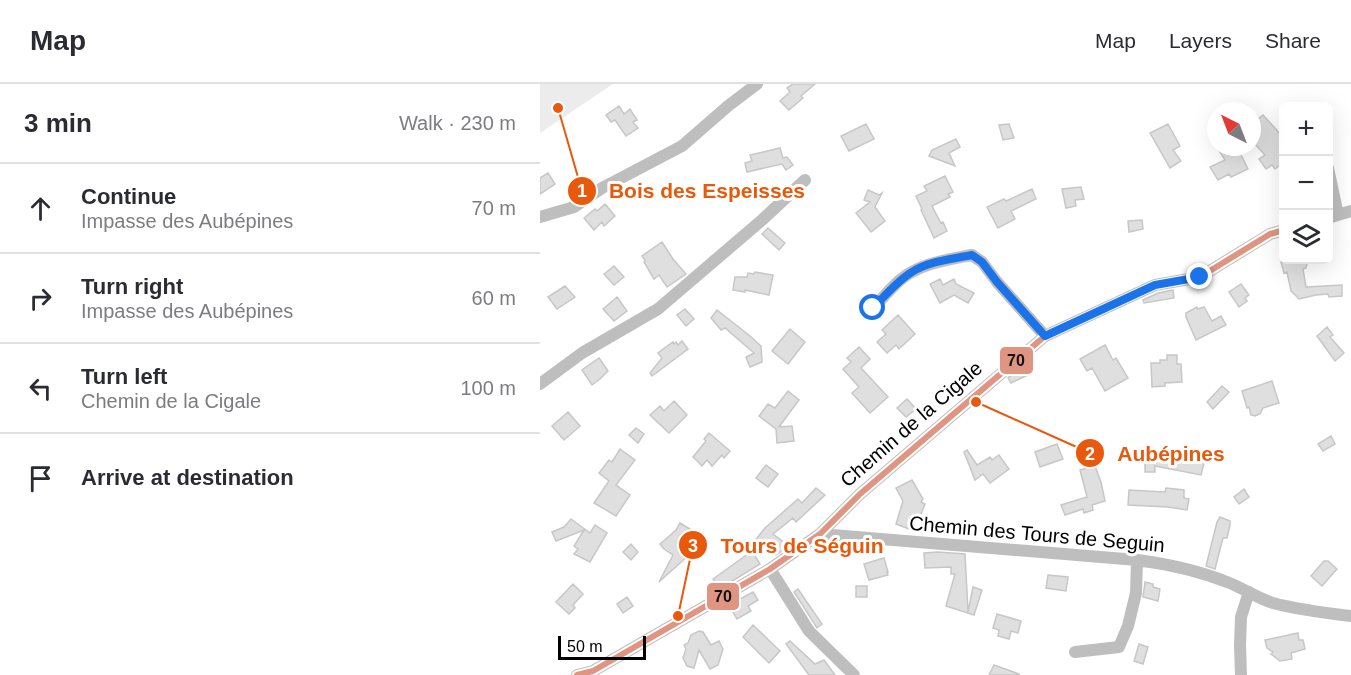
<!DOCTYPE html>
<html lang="en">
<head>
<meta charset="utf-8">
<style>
	body { margin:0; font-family:Arial,sans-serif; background:#f2f2f3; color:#2b2b33 }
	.controls { position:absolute; right:18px; top:18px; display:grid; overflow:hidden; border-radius:9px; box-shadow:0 6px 24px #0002 }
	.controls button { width:54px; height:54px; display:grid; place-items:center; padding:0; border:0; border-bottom:2px solid #e1e1e2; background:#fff; color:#2b2b33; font:30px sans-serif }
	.compass { position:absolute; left:667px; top:18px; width:54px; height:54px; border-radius:50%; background:#fff; box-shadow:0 6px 24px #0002; rotate:318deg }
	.scale { position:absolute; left:18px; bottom:15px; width:88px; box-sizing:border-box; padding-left:6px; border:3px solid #000; border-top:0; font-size:16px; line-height:21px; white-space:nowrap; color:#000; -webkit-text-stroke:4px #fff; paint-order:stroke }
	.stop { position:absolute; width:18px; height:18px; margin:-14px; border:4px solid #1a73e8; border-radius:50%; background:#fff }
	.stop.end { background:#1a73e8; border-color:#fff; box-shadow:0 2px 6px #0008 }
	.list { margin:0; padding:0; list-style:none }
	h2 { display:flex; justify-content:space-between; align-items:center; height:78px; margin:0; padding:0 24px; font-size:26px }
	h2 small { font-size:20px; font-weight:400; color:#7c7c81 }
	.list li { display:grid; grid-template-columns:39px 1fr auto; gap:18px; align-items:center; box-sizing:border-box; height:90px; padding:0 24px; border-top:2px solid #e1e1e2 }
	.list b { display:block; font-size:22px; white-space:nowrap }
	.list p { margin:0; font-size:20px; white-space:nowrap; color:#7c7c81 }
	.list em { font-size:20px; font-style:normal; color:#7c7c81 }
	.icon { flex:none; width:33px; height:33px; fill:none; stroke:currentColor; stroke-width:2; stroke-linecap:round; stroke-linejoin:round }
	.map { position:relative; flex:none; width:811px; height:591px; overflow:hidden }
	header { display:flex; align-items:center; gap:36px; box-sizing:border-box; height:84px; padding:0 30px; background:#fff; border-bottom:2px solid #e1e1e2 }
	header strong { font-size:28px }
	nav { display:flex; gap:33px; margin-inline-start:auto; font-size:21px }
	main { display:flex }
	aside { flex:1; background:#fff }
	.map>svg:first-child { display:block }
</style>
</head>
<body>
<header>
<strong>Map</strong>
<nav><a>Map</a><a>Layers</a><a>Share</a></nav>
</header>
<main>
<aside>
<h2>3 min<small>Walk · 230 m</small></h2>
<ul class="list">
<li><svg class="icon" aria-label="ahead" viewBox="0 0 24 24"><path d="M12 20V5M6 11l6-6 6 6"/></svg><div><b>Continue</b><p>Impasse des Aubépines</p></div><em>70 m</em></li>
<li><svg class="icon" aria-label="right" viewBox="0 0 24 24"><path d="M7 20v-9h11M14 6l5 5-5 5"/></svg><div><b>Turn right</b><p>Impasse des Aubépines</p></div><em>60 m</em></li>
<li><svg class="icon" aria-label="left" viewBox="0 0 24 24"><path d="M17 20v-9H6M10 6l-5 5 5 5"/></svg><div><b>Turn left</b><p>Chemin de la Cigale</p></div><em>100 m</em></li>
<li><svg class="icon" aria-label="arrive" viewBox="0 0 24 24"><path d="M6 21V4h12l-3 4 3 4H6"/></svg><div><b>Arrive at destination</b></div></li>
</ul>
</aside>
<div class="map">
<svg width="811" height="591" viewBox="0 0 811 591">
	<rect width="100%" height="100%" fill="#fff"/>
	<path fill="#ececec" d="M0 0H73L0 49Z"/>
	<path fill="#dfdfdf" stroke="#c7c7c7" stroke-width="1.5" d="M253 0H275L261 12 263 14 249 26 240 17 250 8 247 4Z
		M79 22 84 30 90 25 97 36 93 38 98 44 86 52 75 36 71 38 66 31Z
		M723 31 744 54V78L735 85 732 81 726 85 719 75 725 71 712 57V40Z
		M326 40 334 55 309 67 301 52Z
		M469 40 474 54 463 56 459 41Z
		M628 40 640 62 633 66 641 77 630 84 610 49Z
		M416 55 420 63 409 69 415 82 389 72 392 66Z
		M684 63H697L708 85 691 93 689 90 678 96 670 83 685 76 678 65Z
		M240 64 243 74 247 73 253 81 246 86 242 80 207 88 205 79 212 77 210 71Z
		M8 89 15 100 0 110V94Z
		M405 92 413 108 408 110 410 113 392 122 401 139 403 138 407 147 394 154 381 126 382 125 376 112 387 107 384 102Z
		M541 103 544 115 535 116 536 122 526 124 522 105Z
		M492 105 496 115 471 127 475 135 458 144 447 123 464 115 466 117Z
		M328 106 339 111 342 109 335 123 345 137 331 148 316 129 330 118 324 116Z
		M65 120 75 132 64 142 62 138 54 146 44 134 55 125 57 127Z
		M602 136 603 145 589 148 588 137Z
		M228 144 245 159 239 166 222 150Z
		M122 158 133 175 146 190 127 203 119 191 114 195 104 178 105 176 102 172Z
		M751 176H768L766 184 763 185 766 203 802 201V212L789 213 788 210 776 211 759 215 751 207 747 188 744 189 741 178Z
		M74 182 84 193 74 201 64 190Z
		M215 188 233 191 229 211 205 206V208L193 206 195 193H207L208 189 214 190Z
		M400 195 403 201 414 195 416 200 434 209 428 219 414 211 400 219 390 200Z
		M701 200 709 211 705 214 707 217 699 223 689 208Z
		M25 202 35 213 17 225 8 213Z
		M633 206 634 214 604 219 603 216 618 209Z
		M77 213 87 227 74 237 63 225Z
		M657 223 658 225 664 223 672 237 681 232 686 241 656 256 646 233V229Z
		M145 225 154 235 146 242 137 231Z
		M177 226 210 252 221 262 222 278 210 283 206 273 214 269 185 244 181 246 171 234Z
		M358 231 375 250 359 265 356 261 347 269 337 258 346 250 342 246Z
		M787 243 793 251 790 253 804 269 795 277 777 252Z
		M250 245 265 258 248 280 232 267Z
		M142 257 148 265 112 292 110 289 122 274 118 269 133 258 134 260 136 258 138 261Z
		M565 261 573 276 576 274 588 294 565 307 552 284 547 287 540 275Z
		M319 263 330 275 321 284 348 313 330 329 312 309 319 303 303 285 311 278 307 274Z
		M627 271H637V280H641L642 298 625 299V302L612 303 611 279H620V276H627Z
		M59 274 68 287 60 295 52 301 42 286Z
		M481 283 488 291 471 299 468 294Z
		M732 297 739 319 723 324 720 330 715 332 711 331 709 323 707 324 702 307Z
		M682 302 689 308 673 325 667 318Z
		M248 307 259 316 239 343 252 342 254 357 237 359 236 345 219 332 228 320 235 324Z
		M367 315 376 325 366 333 357 324Z
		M134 317 147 331 129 349 110 331 120 322 124 327Z
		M28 328 40 342 24 356 12 342Z
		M96 344 104 350 98 359 89 351Z
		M169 349 190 367 184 374 182 371 172 382 167 376 162 382 153 373 166 357 164 355Z
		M791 352 795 360 783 367 778 360Z
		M517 360 523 375 500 383 495 368Z
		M80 365 95 376 76 401 90 411 76 432 54 419 69 397 59 389 69 376 72 378Z
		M427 366 437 381 450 373 452 376 459 371 469 385 450 399 443 390 435 396 424 368Z
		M628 374 653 378V375L664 379 661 391 615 382V388H605V375L628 376Z
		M226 381 238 390 228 403 216 394Z
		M555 382 561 398 565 417 552 421 553 426 544 429 543 425 525 431 521 421 547 413 540 386Z
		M372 396 383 415 381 418 385 420 379 435 373 433 369 445 356 440 363 417 356 404Z
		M276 404 285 411 256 438 253 434 233 450 249 462 236 471 222 459 212 467 220 480 181 504 173 495 212 467 209 464 225 444 258 415 262 419Z
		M626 404 644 406V414L649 415 647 426 628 423 588 421 589 406 625 408Z
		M704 405 709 413 699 420 694 413Z
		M680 433 690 437V441L687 454H683L675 485 666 482 677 438Z
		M31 435 50 449 55 441 67 449 50 478 34 470 38 465 34 462 44 446 16 457 12 448 24 443Z
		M140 439 153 447 150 452 159 460 158 461 159 462 119 498 133 471 124 465 120 460 136 446Z
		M91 460 98 468 91 476 83 468Z
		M398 468 425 470 428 528 433 503 442 506 434 531 406 522 415 490H411V483L385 484 384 469Z
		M344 474 348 488H347L348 491 329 496 324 480Z
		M784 477H788L797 485 782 502 771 492Z
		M508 491 528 493 526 507 506 504Z
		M605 498 613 500V503L620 505 618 517 603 513Z
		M33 500 43 510 33 521 35 524 29 530 16 518Z
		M316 502H327V513H316Z
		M258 505 282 540 277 544 254 508Z
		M213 508 218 516 208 522 211 527 197 535 189 521Z
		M87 513 93 522 83 529 77 520Z
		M457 530 481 537 478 549 471 547 469 555 458 552 459 546 453 544Z
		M213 541 240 567 229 579 203 553Z
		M159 547 163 548 171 561 179 557 183 565 178 581 170 585 159 566 154 584 147 582 143 574 146 565 144 561 148 559 151 551Z
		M758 549 759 556H763L765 565 751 569 752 575 740 577 731 570 733 568 727 564 725 556Z
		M250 557 275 580 284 576 295 591H269L246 560Z
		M599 560 608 563 603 580 594 577Z
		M454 581 479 590V591H449Z"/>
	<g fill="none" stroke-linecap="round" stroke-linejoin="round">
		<path stroke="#bebebe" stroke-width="12" d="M788 84 798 131
			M0 133 34 123 62 104 142 62 188 22 217 0
			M788 134 811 127
			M333 224C342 215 350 205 360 196 380 179 407 176 432 171L442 178 457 198 505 252
			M0 300 42 269 118 225 222 136 265 96
			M280 450 597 476C628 480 659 487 687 498 703 504 717 514 733 519 759 526 785 529 811 532
			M230 485 269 547 314 591
			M535 568 579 563 588 542 596 509 597 476
			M37 591 53 587 230 485 280 450 320 410 505 252 615 201 660 193 730 150 744 146
			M701 591 700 561 701 533 709 508"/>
		<defs>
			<path id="bus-1" d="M37 591 53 587 230 485 280 450 320 410 505 252 615 201 660 193 730 150 744 146"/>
		</defs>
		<use href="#bus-1" stroke="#fff" stroke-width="10"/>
		<use href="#bus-1" stroke="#e09582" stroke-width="6"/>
	</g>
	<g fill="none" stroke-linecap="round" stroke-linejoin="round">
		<path stroke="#1a73e8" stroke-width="8" d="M333 224C345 212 357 197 372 188 389 177 412 175 432 171L442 178 457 198 505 252 615 201 660 193"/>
	</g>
	<g text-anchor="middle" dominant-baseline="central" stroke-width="6" stroke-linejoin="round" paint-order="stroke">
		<g font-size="20" fill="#000" stroke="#fff">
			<text transform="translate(371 340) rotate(-41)">Chemin de la Cigale</text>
			<text transform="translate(497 450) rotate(5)">Chemin des Tours de Seguin</text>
		</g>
	</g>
	<path fill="none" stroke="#e8590c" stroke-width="2" d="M18 24L42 107M436 318L550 369M138 532L153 461"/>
	<g fill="#e8590c" stroke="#fff" stroke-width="2">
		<circle cx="18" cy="24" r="6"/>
		<circle cx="436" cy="318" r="6"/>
		<circle cx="138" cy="532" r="6"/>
		<circle cx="42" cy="107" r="15"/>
		<circle cx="550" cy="369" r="15"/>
		<circle cx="153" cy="461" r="15"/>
	</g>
	<g font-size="18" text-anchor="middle" font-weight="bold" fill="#fff">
		<text x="42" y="113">1</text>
		<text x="550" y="376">2</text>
		<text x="153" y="468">3</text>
	</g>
	<g font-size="21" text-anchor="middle" font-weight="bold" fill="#e8590c" stroke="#fff" stroke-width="6" stroke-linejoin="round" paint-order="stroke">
		<text x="167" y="114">Bois des Espeisses</text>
		<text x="631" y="377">Aubépines</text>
		<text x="262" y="469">Tours de Séguin</text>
	</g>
	<g stroke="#fff" stroke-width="2">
		<rect x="459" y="262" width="35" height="29" rx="6" fill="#e09582"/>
		<rect x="166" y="498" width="34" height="29" rx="6" fill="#e09582"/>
	</g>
	<g font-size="16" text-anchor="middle" font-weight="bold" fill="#111">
		<text x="476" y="282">70</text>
		<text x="183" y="518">70</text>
	</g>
</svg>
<div class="controls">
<button>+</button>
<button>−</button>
<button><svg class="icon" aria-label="layers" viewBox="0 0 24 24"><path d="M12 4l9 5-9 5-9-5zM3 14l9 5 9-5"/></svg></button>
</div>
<svg class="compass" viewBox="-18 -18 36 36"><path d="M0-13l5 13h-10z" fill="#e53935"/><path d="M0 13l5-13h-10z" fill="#7c7c81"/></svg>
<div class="scale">50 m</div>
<div class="stop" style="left:333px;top:224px"></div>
<div class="stop end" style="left:660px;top:193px"></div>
</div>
</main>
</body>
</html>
